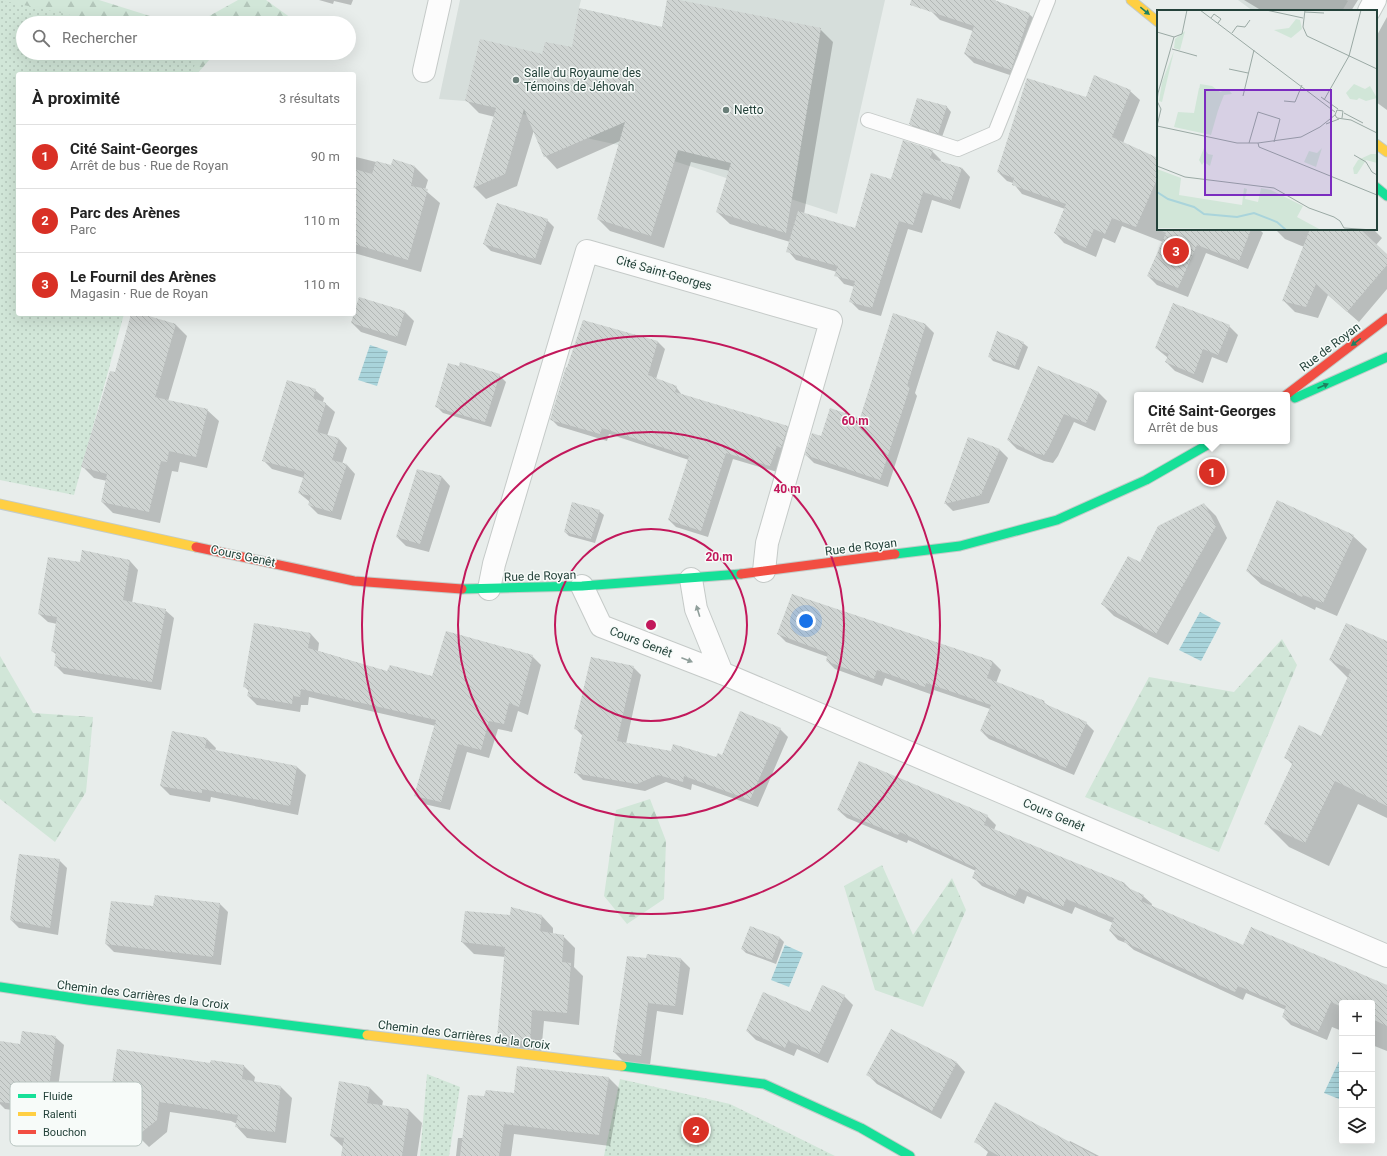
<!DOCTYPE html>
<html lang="fr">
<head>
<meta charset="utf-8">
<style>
	body { margin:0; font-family:Roboto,sans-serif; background:#f6f6f6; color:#222 }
	.controls { position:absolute; right:12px; bottom:12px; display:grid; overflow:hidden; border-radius:4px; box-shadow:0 4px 16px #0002 }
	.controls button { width:36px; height:36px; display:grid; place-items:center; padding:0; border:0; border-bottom:1px solid #e0e0e0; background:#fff; color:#222; font:20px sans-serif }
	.you { position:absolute; left:806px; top:621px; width:14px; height:14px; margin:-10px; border:3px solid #fff; border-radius:50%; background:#1a73e8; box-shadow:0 0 0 6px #1a73e833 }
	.badge { display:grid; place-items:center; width:26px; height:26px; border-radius:50%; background:#d93025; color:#fff; font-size:13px; font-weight:700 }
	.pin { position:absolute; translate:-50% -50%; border:2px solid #fff; box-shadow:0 1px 4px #0006 }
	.popup { position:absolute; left:1134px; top:392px; width:156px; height:52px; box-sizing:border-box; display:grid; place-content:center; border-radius:4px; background:#fff; filter:drop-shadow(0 1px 3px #0005); font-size:13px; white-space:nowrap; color:#767676 }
	.popup b { font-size:15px; color:#222 }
	.popup::after { content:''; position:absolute; left:50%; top:100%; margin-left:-8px; border:8px solid transparent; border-top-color:#fff }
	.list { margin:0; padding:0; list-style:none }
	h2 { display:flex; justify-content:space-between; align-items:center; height:52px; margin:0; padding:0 16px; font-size:17px }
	h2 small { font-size:13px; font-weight:400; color:#767676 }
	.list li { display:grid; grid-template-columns:26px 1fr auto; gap:12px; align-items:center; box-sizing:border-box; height:64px; padding:0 16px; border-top:1px solid #e0e0e0 }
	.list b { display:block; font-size:15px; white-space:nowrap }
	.list p { margin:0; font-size:13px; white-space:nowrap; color:#767676 }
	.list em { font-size:13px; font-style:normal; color:#767676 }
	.icon { flex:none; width:22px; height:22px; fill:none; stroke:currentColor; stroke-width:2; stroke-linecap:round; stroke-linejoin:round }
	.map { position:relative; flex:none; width:1387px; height:1156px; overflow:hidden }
	.search { position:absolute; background:#fff; box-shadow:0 4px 16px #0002; left:16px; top:16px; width:340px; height:44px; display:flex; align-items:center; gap:10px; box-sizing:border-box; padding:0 14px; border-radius:22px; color:#767676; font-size:15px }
	.panel { position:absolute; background:#fff; box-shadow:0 4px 16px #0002; left:16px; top:72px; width:340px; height:244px; border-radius:4px }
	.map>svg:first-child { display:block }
</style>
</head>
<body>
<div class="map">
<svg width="1387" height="1156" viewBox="0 0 1387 1156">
	<defs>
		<pattern id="forest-firs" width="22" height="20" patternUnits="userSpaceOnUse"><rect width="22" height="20" fill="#d1e6d8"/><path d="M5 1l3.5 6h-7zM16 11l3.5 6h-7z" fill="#b3c6ba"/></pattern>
		<pattern id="park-dots" width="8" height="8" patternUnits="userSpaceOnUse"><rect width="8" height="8" fill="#d1e6d8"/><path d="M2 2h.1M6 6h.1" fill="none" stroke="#b3c6ba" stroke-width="1.8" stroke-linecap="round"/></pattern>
		<pattern id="water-rules" width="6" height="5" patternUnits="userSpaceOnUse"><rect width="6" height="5" fill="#a9d4db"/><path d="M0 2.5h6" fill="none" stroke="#91b7bd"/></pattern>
		<pattern id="building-back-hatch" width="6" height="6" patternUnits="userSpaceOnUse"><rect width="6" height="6" fill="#cfd4d2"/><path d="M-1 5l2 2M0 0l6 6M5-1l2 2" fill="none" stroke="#b2b7b5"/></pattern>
	</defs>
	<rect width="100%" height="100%" fill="#e8edeb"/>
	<path fill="#d6dedb" d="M460 0H581L579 8 662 27 667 0H885L837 214 637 149 554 131 561 149 544 157 527 115 465 101 439 99Z
		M1238 0H1346L1348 1 1342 11H1253Z"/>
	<path fill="url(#forest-firs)" d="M0 0H99L169 22 202 20 238 0H266L298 23H23V53H294L210 59 197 74H18Z
		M1282 639 1297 665 1219 852 1085 797 1149 677 1234 692Z
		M0 656 33 713 93 717 86 792 55 842 0 799Z
		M650 799 666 841 664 899 627 924 604 896 616 810Z
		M882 865 913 935 952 878 966 910 923 1007 875 990 844 886Z"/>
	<path fill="url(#park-dots)" d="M0 0 108 23H23V53H198L192 74H18V314H124L74 495 0 480Z
		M427 1074 460 1087 449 1156H420Z
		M620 1079 730 1104 835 1156H604Z"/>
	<path fill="url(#water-rules)" d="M370 345 388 351 377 386 358 380Z
		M1200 612 1221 623 1201 661 1179 650Z
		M785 945 803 953 789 987 771 980Z
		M1340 1059 1342 1060V1093L1339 1099 1324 1093Z"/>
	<path fill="#0003" d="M319 0H353L351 5 334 1 333 4Z
		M668 0H674L820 29 833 42 804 214 855 230 891 181 932 151 941 160 940 162 962 168 970 177 960 209 932 200 922 233 908 229 881 316 859 310 850 301 855 287 844 284 836 275 837 272 796 260 788 251 790 242 730 224 717 212 730 171 691 162 664 248 610 231 598 219 620 141 557 169 545 156 534 130 517 186 486 199 474 187 495 117 479 113 466 100 543 55 663 28Z
		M928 0H994L1029 14 1038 22 1019 78 974 63 965 54 973 31 940 20 931 11Z
		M1244 0H1358L1351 11H1260L1259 9Z
		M1387 17V110L1376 102V37Z
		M1130 91 1140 100 1123 143 1158 159V229H1259L1263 233 1248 269 1206 253 1188 297 1157 285 1148 276 1163 242 1122 226 1115 243 1103 238 1096 257 1064 243 1055 233 1065 209 1022 194 1013 183 1007 181 998 172 1086 98Z
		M947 107 951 112 942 137 914 128 910 124Z
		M354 155 356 157 392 166 394 161 415 167 428 180 425 190 440 203 421 272 354 253Z
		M547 220 554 227 541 265 491 251 484 244Z
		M1275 229H1373L1382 238 1376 245 1387 255V289L1359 322 1328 295 1318 318 1295 312 1284 301 1304 247 1285 239Z
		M359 298 405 312 414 321 406 346 361 332 352 323Z
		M132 314H138L176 325 187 336 168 401 207 410 219 421 207 468 180 462 178 472 172 471 160 523 113 513 102 502 107 481 94 478 83 467 116 374Z
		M894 315 926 325 934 333 915 393 917 396 888 487 814 463 806 455 861 419Z
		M583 321 658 342 665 349 656 379 676 387 682 395 787 427 794 433 777 472 733 459 708 537 676 527 669 520 689 460 609 434 607 441 558 426 551 419Z
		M1229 326 1238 335 1227 363 1212 357 1203 383 1175 371 1166 362 1168 358 1156 348Z
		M1023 343 1028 347 1019 370 993 361 989 356Z
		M499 375 506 382 491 427 443 413 436 406Z
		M315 390 324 398 323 402 326 404 335 412 327 436 339 439 347 448 342 464 347 465 355 474 341 520 318 514 309 505 310 502 299 493 304 478 272 469 263 460Z
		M1098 392 1107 401 1095 431 1074 422 1058 456 1053 463 1044 461 1017 449 1008 440Z
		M969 438 1000 450 1008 458 989 503 953 511 945 503Z
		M442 477 450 486 429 552 406 546 397 537Z
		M573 504 599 511 604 515 595 543 569 536 565 532Z
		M1204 504 1216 516 1227 538 1168 645 1114 616 1102 604 1141 563Z
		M1353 536 1367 549 1337 616 1316 607 1315 610 1261 584 1247 571Z
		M130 561 138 570 132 603 165 610 174 618 161 690 64 674 55 665 57 655 52 651 57 624 48 622 39 614Z
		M793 596 993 662 1001 670 996 683 1044 702 1048 706 1086 723 1094 731 1074 775 989 739 981 731 990 709 934 690 933 695 885 678 882 686 835 669 827 661 828 657 786 642 778 634Z
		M311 634 319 643 318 651 388 672 432 677 532 656 541 665 528 715 518 711 512 732 498 729 489 758 467 752 450 810 424 804 415 795 436 726 309 697 308 705H301L300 712 257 705 248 696 249 691 244 686Z
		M1387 642V818L1358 804 1329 866 1289 847 1266 824 1293 765 1285 757 1322 737 1348 678 1330 660Z
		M633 667 641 675 626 744 672 752 717 758 780 729 788 737 758 807 692 784 691 790 666 782 645 791 583 780 575 772 583 736 575 728Z
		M207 739 216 748 215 751 297 767 306 775 298 815 211 797 210 802 170 795 161 786Z
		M838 810 987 816 996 825 994 830 1125 884 1131 890 1143 896 1152 904 1151 907 1243 947 1387 986V1051L1372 1045V1003H1342V1031L1332 1027 1327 1040 1291 1025 1283 1017 1286 1010 1246 993 1243 1000 1134 950 1126 943 1118 940 1110 931 1113 923 1075 907 1072 914 1027 896 1024 904 982 886 973 877 976 871 908 840 907 843 847 818Z
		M59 860 67 868 58 935 19 928 11 920Z
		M220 904 228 912 221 965 114 952 106 944Z
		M541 915 553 928V934L563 936 575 948 574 967 583 976 579 1025 544 1021 541 1054 510 1050 498 1038 506 957 474 954 462 942 511 917Z
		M751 927 780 938 784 942 776 964 746 953 742 949Z
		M647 959H681L690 968 683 1015 657 1011 650 1065 623 1061 614 1052Z
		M844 996 853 1005 828 1063 797 1049 794 1056 756 1040 747 1031 811 1013Z
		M55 1037 64 1045 54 1116 5 1109 0 1104V1042L21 1045Z
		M957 1063 965 1072 941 1119 877 1084 868 1075Z
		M211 1065 244 1066 255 1077 254 1082 280 1086 292 1098 286 1143 247 1138 236 1126 237 1124 231 1121 170 1112 167 1132 149 1147 136 1134 117 1131 106 1120Z
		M518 1067 609 1078 620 1089 610 1146 514 1134 511 1156H456L458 1138H464L485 1097 515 1094Z
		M370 1088 383 1101 382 1106 409 1110 422 1123 417 1156H344V1148L331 1136Z
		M1070 1141 1099 1156H986L988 1152 976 1142 1069 1143Z"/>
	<path fill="url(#building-back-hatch)" d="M667 0H679L821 28 786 233 716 212 731 163 678 150 651 236 597 219 625 122 544 157 524 109 505 174 473 188 496 108 465 101 480 39 542 54 545 42 572 47 579 8 662 27Z
		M911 0H994L1030 13 1011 70 964 54 974 26 910 5Z
		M1094 75 1131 90 1112 137 1158 158V177L1136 227 1112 218 1105 234 1094 229 1086 248 1054 233 1066 204 1012 185 1014 178 997 172 1027 78 1086 97Z
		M917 98 947 106 938 134 909 124Z
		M903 140 933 150 930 158 962 168 951 201 923 192 913 225 899 221 872 308 849 302 855 281 834 276 838 266 786 252 798 211 855 228 871 173 891 179Z
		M393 159 415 166 411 186 428 189 408 260 354 244V169L372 174 376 161 391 165Z
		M497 203 548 219 535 259 483 244Z
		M1162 229H1251L1239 261 1197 245 1178 288 1147 276 1166 233 1162 231Z
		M1310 229H1360L1387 254V265L1347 312 1316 284 1306 307 1282 301Z
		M359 297 405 311 397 337 351 323Z
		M1173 303 1230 325 1218 355 1203 349 1194 374 1165 362 1169 354 1155 348Z
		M893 313 926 324 907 386 910 387 880 480 805 455 812 433 821 436 830 408 860 418Z
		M131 314H142L176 324 155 397 208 409 196 457 169 451 167 462 161 461 149 512 101 502 107 474 81 467 110 371 115 372Z
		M583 320 658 341 648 375 677 386 675 392 788 426 781 448 777 446 770 466 726 453 701 531 668 520 689 456 602 428 600 434 550 420 566 367H567Z
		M997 331 1024 342 1015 366 988 357Z
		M460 362 500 374 485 422 435 407 448 363 459 366Z
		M1038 366 1099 392 1086 423 1064 414 1049 447 1044 455 1034 453 1007 440Z
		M287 380 316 389 313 398 326 403 317 432 339 438 332 460 347 464 332 512 308 505 311 496 298 493 305 472 262 461Z
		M968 437 1000 449 981 495 944 504Z
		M417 469 442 476 420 544 396 537Z
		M1277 500 1354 535 1323 603 1303 595 1302 597 1246 571Z
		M572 502 600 510 591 539 564 532Z
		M1204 503 1216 526 1156 634 1101 604 1128 556 1140 562 1158 526Z
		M82 550 130 560 123 600 166 609 152 682 54 666 56 652 51 651 57 617 38 614 48 557 80 562Z
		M792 594 993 661 987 678 1045 701 1043 703 1087 722 1066 768 980 731 991 705 926 683 925 687 877 670 874 679 826 661 828 653 777 634Z
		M254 623 311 633 308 648 387 671 390 665 432 676 446 631 533 655 519 707 509 703 504 724 489 721 481 750 458 744 441 802 414 796 436 720 301 689 300 697 293 696 292 704 247 696 249 688 243 687Z
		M1346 623 1387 641V806L1335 781 1305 843 1264 824 1293 762 1284 758 1299 725 1321 736 1351 670 1329 660Z
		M591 657 634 666 617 741 671 751 673 744 716 757 718 753 722 755 740 711 781 728 750 800 684 776 683 782 658 775 637 784 574 773 583 731 574 729Z
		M172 731 207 738 205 748 297 766 290 806 202 789V793L160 786Z
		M859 761 988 815 984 825 1125 883 1124 886 1144 895 1141 901 1243 945 1251 927 1387 985V1026L1372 1019V1003H1342V1007L1331 1002 1318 1032 1282 1017 1286 1006 1238 986 1235 992 1124 942 1125 939 1109 931 1114 918 1066 899 1063 907 1019 888 1015 896 972 878 976 868 900 832 898 835 837 810Z
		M19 854 60 859 50 928 10 920Z
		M155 895 220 903 213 957 105 944 111 901 153 906Z
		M511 907 542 915 540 931 564 935 562 962 571 963 567 1013 532 1010 530 1042 497 1038 505 947 461 942 465 911 510 915Z
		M750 926 780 937 772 960 741 949Z
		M647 954 681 958 675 1006 648 1003 641 1056 613 1052 627 956 646 958Z
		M822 985 845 995 819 1054 788 1041 785 1048 746 1031 763 992 810 1012Z
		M891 1029 957 1062 932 1111 866 1075Z
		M22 1031 56 1036 46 1108 0 1102V1041L20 1044Z
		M117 1049 210 1063 211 1060 244 1065 242 1079 281 1086 275 1132 235 1127 238 1115 220 1112V1111L159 1102 157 1120 137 1136 126 1123 105 1120 108 1091H111Z
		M517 1066 609 1077 599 1135 504 1124 499 1156H460L468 1095 484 1096 486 1090 514 1093Z
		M339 1081 370 1087 367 1103 409 1109 402 1156H341L344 1138 330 1136Z
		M995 1102 1096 1156H999L974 1142Z"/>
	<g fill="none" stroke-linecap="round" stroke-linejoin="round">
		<defs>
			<path id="lane" d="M868 120 958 149 995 133 1048 0"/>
			<path id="street" d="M1369 11 1375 0
				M424 71 440 0
				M691 579 696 609 722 673
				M582 586 601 626 722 673 1387 956
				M489 589 494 564 587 251 831 321 767 543 764 571"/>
			<path id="fast" d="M1376 187 1387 196
				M1295 398 1387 357
				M895 554 960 546 1057 520 1146 480 1214 441
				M462 589 582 586 741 574
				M0 987 88 1000 367 1035
				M622 1066 764 1084 861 1128 910 1156"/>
			<path id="slow" d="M1131 0 1158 22
				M1376 144 1387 152
				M0 504 196 547
				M367 1035 622 1066"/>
			<path id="jam" d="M1286 395 1387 318
				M196 547 354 581 462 589
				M741 574 895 554"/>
		</defs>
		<use href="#lane" stroke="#c5cac8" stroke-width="16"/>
		<use href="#street" stroke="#c5cac8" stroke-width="24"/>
		<use href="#fast" stroke="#c3cbc8" stroke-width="11"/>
		<use href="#slow" stroke="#c3cbc8" stroke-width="11"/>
		<use href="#jam" stroke="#c3cbc8" stroke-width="11"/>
		<use href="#lane" stroke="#fcfcfc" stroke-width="14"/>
		<use href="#street" stroke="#fcfcfc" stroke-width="22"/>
		<use href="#fast" stroke="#16e098" stroke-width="9"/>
		<use href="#slow" stroke="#ffcf43" stroke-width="9"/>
		<use href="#jam" stroke="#f24e42" stroke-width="9"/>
	</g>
	<defs><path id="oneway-solid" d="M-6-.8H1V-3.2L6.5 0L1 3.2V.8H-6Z"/></defs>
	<g fill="#1e8160">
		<use href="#oneway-solid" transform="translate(1145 11) rotate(39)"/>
		<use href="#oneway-solid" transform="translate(1356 342) rotate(143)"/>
		<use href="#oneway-solid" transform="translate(1323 386) rotate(-23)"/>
	</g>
	<g fill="#909f9b">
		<use href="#oneway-solid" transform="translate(698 611) rotate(-107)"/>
		<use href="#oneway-solid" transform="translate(687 660) rotate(21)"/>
	</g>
	<g fill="none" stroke="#c2185b" stroke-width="2">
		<circle cx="651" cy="625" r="96"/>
		<circle cx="651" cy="625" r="193"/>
		<circle cx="651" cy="625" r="289"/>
	</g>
	<g fill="#697e78" stroke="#f7fbf9" stroke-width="1.5">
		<circle cx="516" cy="80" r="4"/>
		<circle cx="726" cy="110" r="4"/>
	</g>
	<g text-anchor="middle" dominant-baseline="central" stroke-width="3" stroke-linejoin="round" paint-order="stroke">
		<g font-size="12" fill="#24423a" stroke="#f7fbf9" text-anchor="start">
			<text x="524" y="73">Salle du Royaume des<tspan x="524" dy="14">Témoins de Jéhovah</tspan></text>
			<text x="734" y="110">Netto</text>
		</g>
		<g font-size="12" fill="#24423a" stroke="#f7fbf9">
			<text transform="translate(664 273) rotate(16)">Cité Saint-Georges</text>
			<text transform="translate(1330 347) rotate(-37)">Rue de Royan</text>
			<text transform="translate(861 547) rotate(-7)">Rue de Royan</text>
			<text transform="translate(243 556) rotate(12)">Cours Genêt</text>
			<text transform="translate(540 576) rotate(-2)">Rue de Royan</text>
			<text transform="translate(641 642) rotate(21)">Cours Genêt</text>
			<text transform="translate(1054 815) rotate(23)">Cours Genêt</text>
			<text transform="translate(143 995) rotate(7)">Chemin des Carrières de la Croix</text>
			<text transform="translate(464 1035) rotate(7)">Chemin des Carrières de la Croix</text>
		</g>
	</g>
	<g transform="translate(1157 10)">
		<rect width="220" height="220" fill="#e8edeb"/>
		<path d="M28 21 23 40 17 38 18 29ZM17 41 5 92 2 91 5 72Z" fill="#d1e6d8"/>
		<path d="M139 9 143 10 145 19 134 28 117 20 132 18ZM43 74 55 76 63 82 71 79 75 84 67 85 61 100 42 81ZM197 74 208 79 213 76 220 88 209 91 202 88 200 90 193 89 189 83ZM47 138 51 144 56 145 53 156 47 152 45 155 42 150ZM165 138 159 157 147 152 152 141 160 143ZM214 144H220V153L209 150 200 164H197L196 158 201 150Z" fill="#d1e6d8"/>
		<path d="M42 78 66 83 54 125 17 117 21 102 37 103ZM0 159 24 168 22 185 85 195 87 178 90 179 88 189 101 192 104 178 114 180 146 196 140 207 164 220 0 218Z" fill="#d1e6d8"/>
		<path fill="none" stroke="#a9d4db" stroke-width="2" d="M0 182 11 189 37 197 47 204 80 207 97 203 120 212 129 220"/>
		<path fill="none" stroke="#9aa9a4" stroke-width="1" d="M43 0 178 102M109 0 146 8M148 0 146 17 150 26 220 59M148 2 167 3M54 8 57 4 64 9 61 13M0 22 17 27M75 23 80 16 88 17 93 10M15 39 40 46M72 59 91 63M86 86 97 40M164 87 181 99M167 90 192 46 204 0M127 91 138 92 145 75M187 103 206 113M185 108 186 101 180 100 178 105 180 108 194 110 220 123M169 114 182 109M0 116 4 99 0 91 1 83 17 27 25 24 30 0M0 116 80 133H101L144 127 163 117 178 105M92 133 101 102 123 109 117 132M101 133 102 137 220 185M197 145 209 152 215 162 220 165M0 156 28 167 117 178 152 198 177 207 183 211 187 218M187 218 216 220"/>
		<path fill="#7b2cbf" fill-opacity="0.15" stroke="#7b2cbf" stroke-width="2" d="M48 80H174V185H48Z"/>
		<rect width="220" height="220" fill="none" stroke="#24423a" stroke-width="2"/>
	</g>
	<rect x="10" y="1082" width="132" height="64" rx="6" fill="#f7fbf9" stroke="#b8c4c0" stroke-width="1"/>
	<rect x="18" y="1094" width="18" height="4" fill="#16e098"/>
	<rect x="18" y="1112" width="18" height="4" fill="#ffcf43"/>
	<rect x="18" y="1130" width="18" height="4" fill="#f24e42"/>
	<g font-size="11" fill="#24423a">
		<text x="43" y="1100">Fluide</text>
		<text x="43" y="1118">Ralenti</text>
		<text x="43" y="1136">Bouchon</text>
	</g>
	<circle cx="651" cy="625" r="6" fill="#c2185b" stroke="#f7fbf9" stroke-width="2"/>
	<g font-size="12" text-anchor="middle" font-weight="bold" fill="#c2185b" stroke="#f7fbf9" stroke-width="3" stroke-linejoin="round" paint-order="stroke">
		<text x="855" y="425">60 m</text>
		<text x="787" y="493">40 m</text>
		<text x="719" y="561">20 m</text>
	</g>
</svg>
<div class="controls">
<button>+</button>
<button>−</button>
<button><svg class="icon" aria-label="locate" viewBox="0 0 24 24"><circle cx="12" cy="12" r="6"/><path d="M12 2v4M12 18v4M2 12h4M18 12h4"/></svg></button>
<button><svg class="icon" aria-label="layers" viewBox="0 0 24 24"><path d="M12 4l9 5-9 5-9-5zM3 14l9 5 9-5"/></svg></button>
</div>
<div class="you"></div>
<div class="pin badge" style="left:1212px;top:472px">1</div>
<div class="popup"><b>Cité Saint-Georges</b>Arrêt de bus</div>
<div class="pin badge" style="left:696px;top:1130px">2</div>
<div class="pin badge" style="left:1176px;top:251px">3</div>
<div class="search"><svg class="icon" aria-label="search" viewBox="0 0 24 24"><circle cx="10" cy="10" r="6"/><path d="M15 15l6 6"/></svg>Rechercher</div>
<section class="panel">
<h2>À proximité<small>3 résultats</small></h2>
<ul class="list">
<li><span class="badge">1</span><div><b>Cité Saint-Georges</b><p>Arrêt de bus · Rue de Royan</p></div><em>90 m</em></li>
<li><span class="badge">2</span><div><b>Parc des Arènes</b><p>Parc</p></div><em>110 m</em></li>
<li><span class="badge">3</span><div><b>Le Fournil des Arènes</b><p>Magasin · Rue de Royan</p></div><em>110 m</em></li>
</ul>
</section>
</div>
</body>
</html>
